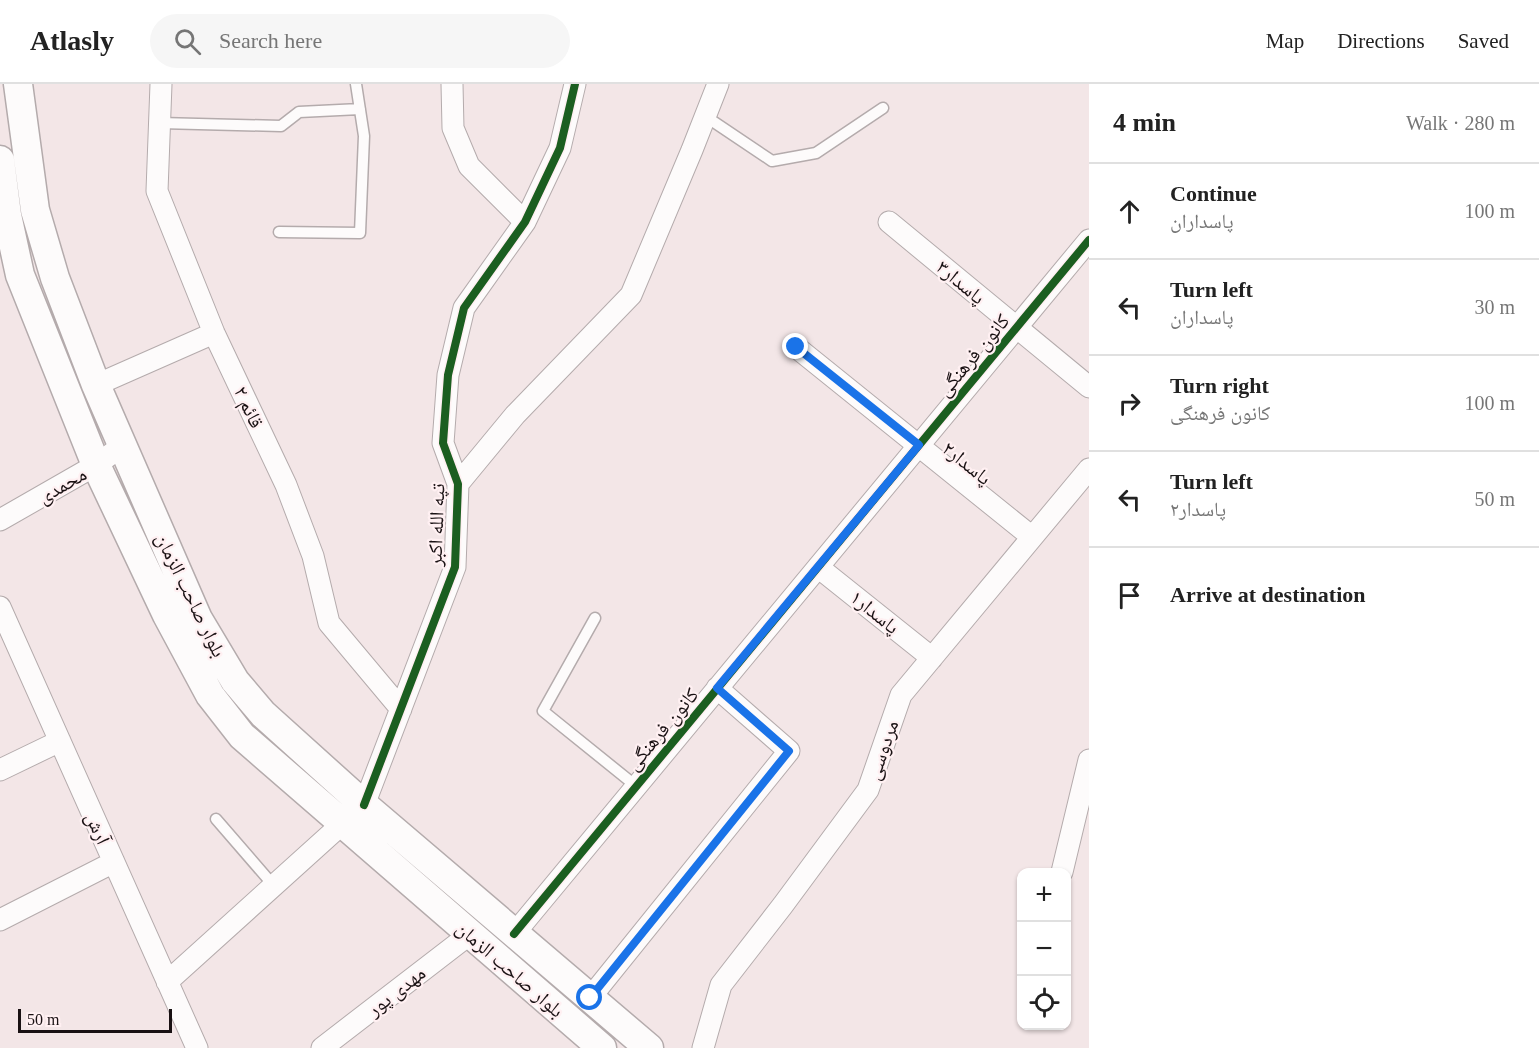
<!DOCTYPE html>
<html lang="en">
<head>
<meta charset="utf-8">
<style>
	body { margin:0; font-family:"Times New Roman","Noto Naskh Arabic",serif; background:#f6f6f6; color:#222 }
	.controls { position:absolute; right:18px; bottom:18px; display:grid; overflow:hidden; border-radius:12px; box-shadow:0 2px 4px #0004 }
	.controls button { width:54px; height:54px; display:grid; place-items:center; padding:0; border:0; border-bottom:2px solid #e0e0e0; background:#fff; color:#222; font:30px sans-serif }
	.scale { position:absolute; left:18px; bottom:15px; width:154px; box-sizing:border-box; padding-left:6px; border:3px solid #191113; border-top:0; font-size:16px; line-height:21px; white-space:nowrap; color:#191113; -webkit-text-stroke:4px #fff0f2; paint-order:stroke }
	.stop { position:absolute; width:18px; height:18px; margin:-14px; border:4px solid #1a73e8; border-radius:50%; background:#fff }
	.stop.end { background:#1a73e8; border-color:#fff; box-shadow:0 2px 6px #0008 }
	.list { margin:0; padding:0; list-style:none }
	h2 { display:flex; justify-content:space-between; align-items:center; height:78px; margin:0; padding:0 24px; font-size:26px }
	h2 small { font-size:20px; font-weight:400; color:#767676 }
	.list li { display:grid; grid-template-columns:39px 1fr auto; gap:18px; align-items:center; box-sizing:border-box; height:96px; padding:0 24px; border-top:2px solid #e0e0e0 }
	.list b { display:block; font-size:22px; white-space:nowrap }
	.list p { margin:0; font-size:20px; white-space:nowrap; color:#767676 }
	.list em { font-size:20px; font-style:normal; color:#767676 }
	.icon { flex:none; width:33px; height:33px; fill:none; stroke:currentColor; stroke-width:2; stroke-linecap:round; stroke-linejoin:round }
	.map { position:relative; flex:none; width:1089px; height:964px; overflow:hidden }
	header { display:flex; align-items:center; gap:36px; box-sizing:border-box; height:84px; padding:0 30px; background:#fff; border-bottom:2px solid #e0e0e0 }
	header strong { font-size:28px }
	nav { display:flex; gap:33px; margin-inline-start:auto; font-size:21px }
	.search { width:420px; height:54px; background:#f6f6f6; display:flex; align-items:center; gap:15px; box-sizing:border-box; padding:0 21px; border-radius:33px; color:#767676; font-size:22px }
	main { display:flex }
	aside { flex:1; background:#fff }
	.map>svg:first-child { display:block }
</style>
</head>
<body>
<header>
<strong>Atlasly</strong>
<div class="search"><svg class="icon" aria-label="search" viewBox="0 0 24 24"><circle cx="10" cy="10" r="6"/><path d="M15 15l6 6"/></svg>Search here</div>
<nav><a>Map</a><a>Directions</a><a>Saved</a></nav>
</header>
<main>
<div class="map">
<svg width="1089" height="964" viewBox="0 0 1089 964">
	<rect width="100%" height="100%" fill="#f3e6e7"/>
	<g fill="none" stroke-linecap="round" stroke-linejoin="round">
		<defs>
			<path id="service" d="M705 32 772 77 816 69 883 24
				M160 39 281 42 299 28 360 25
				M279 148 360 149 364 52 356 0
				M595 534 543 627 636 702
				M216 735 274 802"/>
			<path id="minor" d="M161 0 157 107 214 249 286 401 313 472 329 539 401 625
				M452 0 453 44 469 82 525 138
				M889 138 1089 303
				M796 263 1032 453
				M96 301 214 249
				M458 400 515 331 631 211 692 66 718 0
				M0 436 96 381 122 362
				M818 483 932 574
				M0 523 197 964
				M0 686 60 657
				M364 721 455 483 458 400 443 359 448 291 464 224 525 138 560 64 575 0
				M1062 788 1089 676
				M0 836 114 778
				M514 850 1089 156
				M167 898 342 740
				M590 914 789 667 717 604
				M322 964 470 850
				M703 964 721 901 783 821 868 706 901 611 1089 385"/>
			<path id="secondary" d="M18 0 35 126 55 194 96 301 198 535 235 597 263 630 364 721 649 964
				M0 76 7 131 20 191 96 381 167 531 210 611 242 652 602 964"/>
		</defs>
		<use href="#service" stroke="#b4abac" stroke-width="13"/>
		<use href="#minor" stroke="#b4abac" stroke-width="23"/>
		<use href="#secondary" stroke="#b4abac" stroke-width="31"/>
		<use href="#service" stroke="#fdfbfb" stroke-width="10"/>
		<use href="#minor" stroke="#fdfbfb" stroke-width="21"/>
		<use href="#secondary" stroke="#fdfbfb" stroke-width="28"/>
		<defs>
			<path id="cycleway" d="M364 721 455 483 458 400 443 359 448 291 464 224 525 138 560 64 575 0
				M514 850 1089 156"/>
		</defs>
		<use href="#cycleway" stroke="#fff0f2" stroke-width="11"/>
		<use href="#cycleway" stroke="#1b5e20" stroke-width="8"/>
	</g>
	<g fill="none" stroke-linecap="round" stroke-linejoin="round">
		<path stroke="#1a73e8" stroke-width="8" d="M590 914 789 667 717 604 919 361 796 263"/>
	</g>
	<g text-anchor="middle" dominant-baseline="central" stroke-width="4.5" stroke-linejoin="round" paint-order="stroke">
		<g font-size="20" fill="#191113" stroke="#fff0f2">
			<text transform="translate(961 198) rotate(40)">پاسدار۳</text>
			<text transform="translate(973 271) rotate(-50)">کانون فرهنگی</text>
			<text transform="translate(249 323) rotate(65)">قائم ۲</text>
			<text transform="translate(967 379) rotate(39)">پاسدار۲</text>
			<text transform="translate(62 401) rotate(-30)">محمدی</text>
			<text transform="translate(436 441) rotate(-88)">تپه الله اکبر</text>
			<text transform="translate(191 511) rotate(64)">بلوار صاحب الزمان</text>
			<text transform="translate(875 528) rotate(39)">پاسدار۱</text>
			<text transform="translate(662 645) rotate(-50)">کانون فرهنگی</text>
			<text transform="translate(882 666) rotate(-71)">مردوسی</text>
			<text transform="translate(98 744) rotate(66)">آرش</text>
			<text transform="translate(510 885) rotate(41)">بلوار صاحب الزمان</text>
			<text transform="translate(396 907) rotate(-38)">مهدی پور</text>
		</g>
	</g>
</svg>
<div class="controls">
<button>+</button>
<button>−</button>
<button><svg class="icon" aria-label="locate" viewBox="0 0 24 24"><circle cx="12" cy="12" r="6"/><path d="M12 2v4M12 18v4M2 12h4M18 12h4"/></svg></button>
</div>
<div class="scale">50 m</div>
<div class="stop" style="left:590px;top:914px"></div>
<div class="stop end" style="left:796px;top:263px"></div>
</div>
<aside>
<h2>4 min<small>Walk · 280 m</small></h2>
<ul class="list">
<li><svg class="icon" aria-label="ahead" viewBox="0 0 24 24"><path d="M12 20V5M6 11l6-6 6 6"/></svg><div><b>Continue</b><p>پاسداران</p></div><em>100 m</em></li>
<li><svg class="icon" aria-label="left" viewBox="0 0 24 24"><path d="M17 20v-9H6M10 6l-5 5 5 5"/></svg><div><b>Turn left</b><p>پاسداران</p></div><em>30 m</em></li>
<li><svg class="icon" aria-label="right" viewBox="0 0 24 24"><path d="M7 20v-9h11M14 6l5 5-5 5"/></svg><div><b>Turn right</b><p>کانون فرهنگی</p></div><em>100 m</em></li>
<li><svg class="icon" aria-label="left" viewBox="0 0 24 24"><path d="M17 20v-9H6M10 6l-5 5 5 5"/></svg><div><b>Turn left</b><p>پاسدار۲</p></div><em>50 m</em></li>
<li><svg class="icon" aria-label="arrive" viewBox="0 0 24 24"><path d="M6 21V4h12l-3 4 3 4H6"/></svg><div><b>Arrive at destination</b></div></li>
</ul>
</aside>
</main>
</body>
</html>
